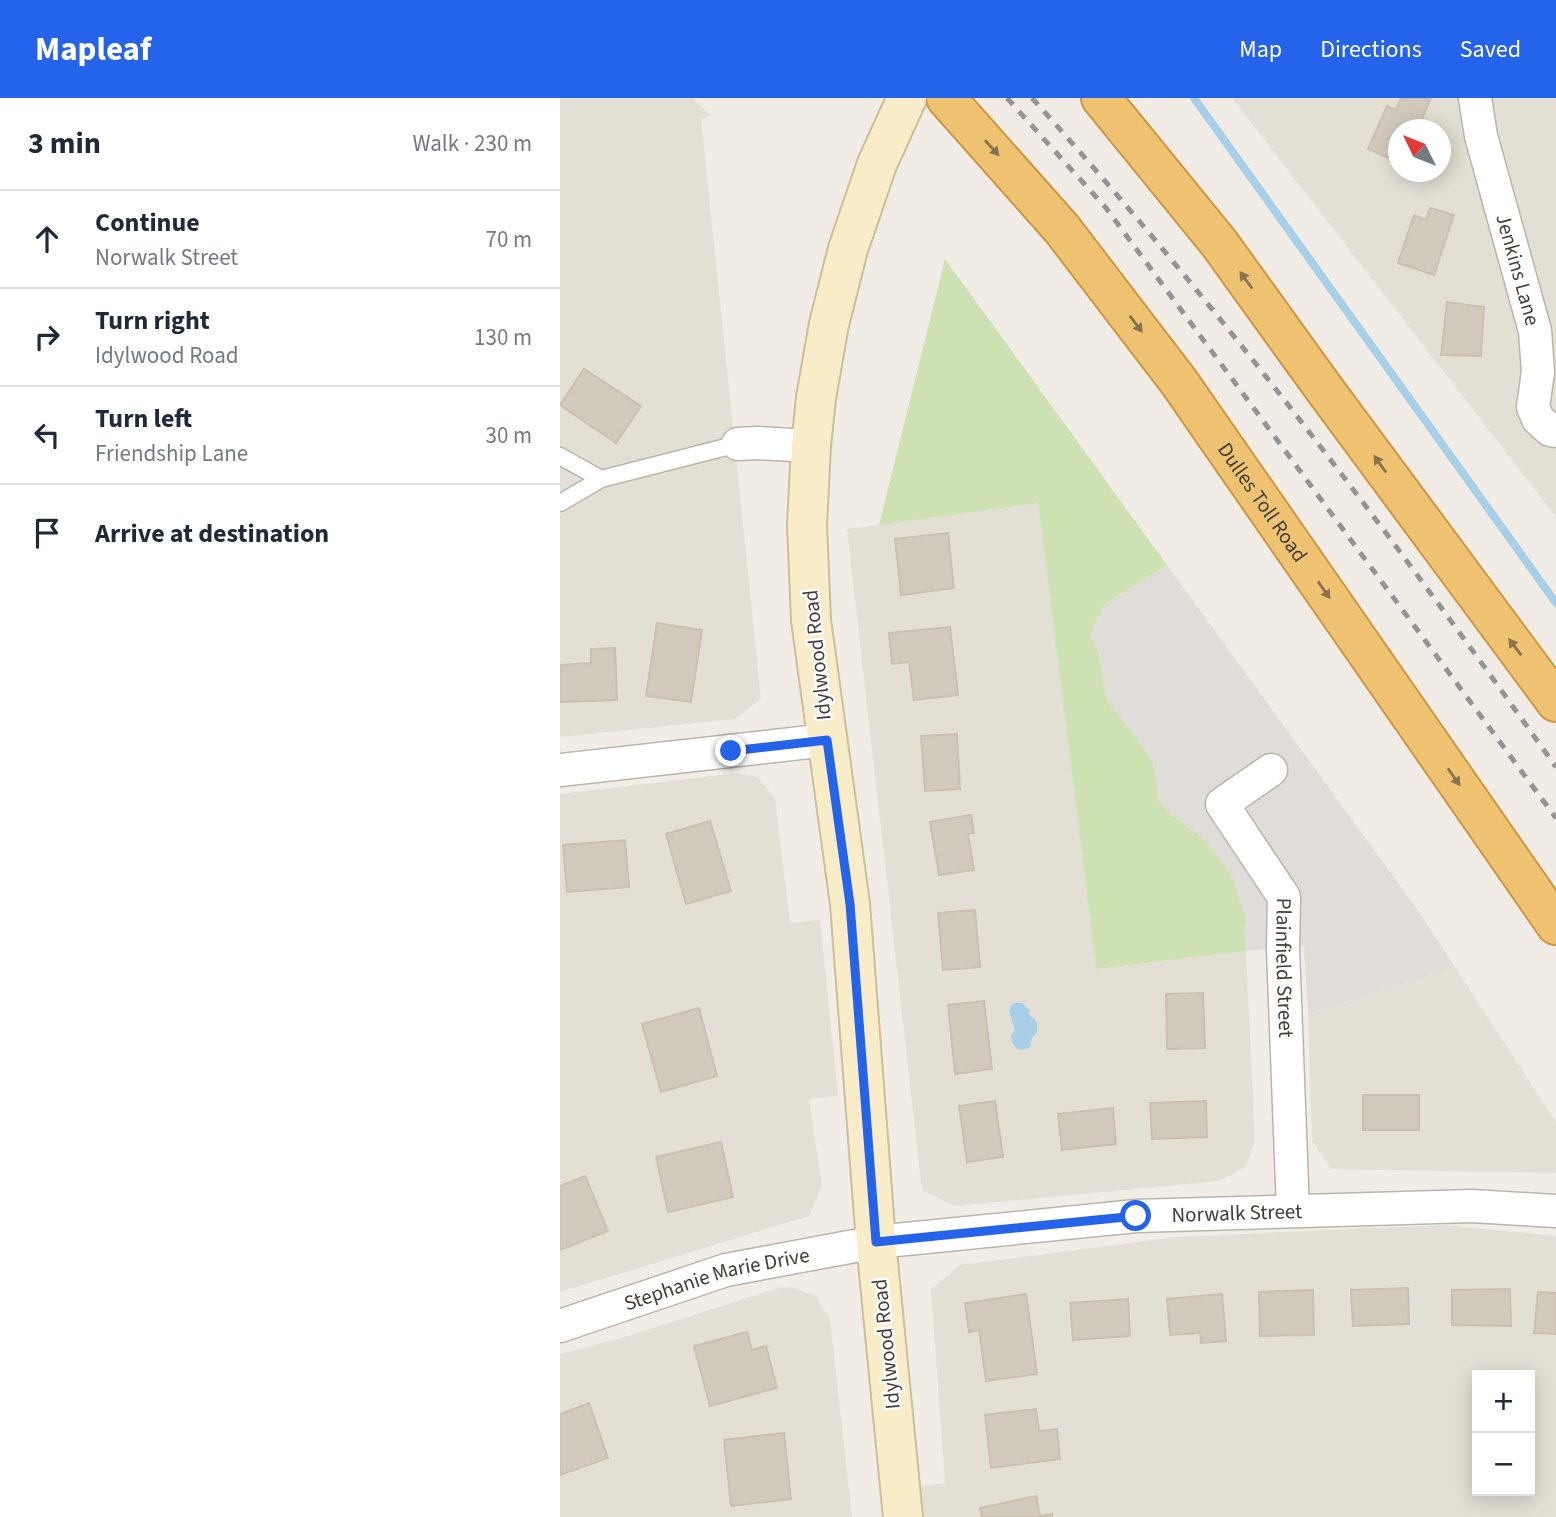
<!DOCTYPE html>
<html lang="en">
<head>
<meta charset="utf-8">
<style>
	body { margin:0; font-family:"Source Sans 3",sans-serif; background:#f2f2f3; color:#1f2937 }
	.controls { position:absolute; right:21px; bottom:21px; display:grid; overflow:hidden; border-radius:0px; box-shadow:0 4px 18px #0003 }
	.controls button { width:63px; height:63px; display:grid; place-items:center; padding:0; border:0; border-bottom:2px solid #e0e1e3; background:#fff; color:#1f2937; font:35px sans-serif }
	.compass { position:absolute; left:828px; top:21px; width:63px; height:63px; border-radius:50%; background:#fff; box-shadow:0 4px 18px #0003; rotate:313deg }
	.stop { position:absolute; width:21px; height:21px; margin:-16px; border:5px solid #2563eb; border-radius:50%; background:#fff }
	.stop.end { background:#2563eb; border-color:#fff; box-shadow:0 2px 7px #0008 }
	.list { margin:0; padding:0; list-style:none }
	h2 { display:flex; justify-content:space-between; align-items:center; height:91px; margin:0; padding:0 28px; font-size:30px }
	h2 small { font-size:23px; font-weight:400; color:#747a83 }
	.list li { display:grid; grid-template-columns:46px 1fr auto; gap:21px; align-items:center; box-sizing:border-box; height:98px; padding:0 28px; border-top:2px solid #e0e1e3 }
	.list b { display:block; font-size:26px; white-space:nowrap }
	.list p { margin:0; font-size:23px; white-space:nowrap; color:#747a83 }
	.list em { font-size:23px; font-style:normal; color:#747a83 }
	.icon { flex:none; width:38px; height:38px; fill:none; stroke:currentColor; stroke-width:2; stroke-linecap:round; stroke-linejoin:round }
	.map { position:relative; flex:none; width:996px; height:1419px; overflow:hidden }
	header { display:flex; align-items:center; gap:42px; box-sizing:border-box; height:98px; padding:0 35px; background:#2563eb; color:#fff }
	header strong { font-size:33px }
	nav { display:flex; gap:38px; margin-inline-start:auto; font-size:24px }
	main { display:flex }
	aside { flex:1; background:#fff }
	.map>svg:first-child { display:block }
</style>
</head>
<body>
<header>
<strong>Mapleaf</strong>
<nav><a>Map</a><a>Directions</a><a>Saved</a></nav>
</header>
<main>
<aside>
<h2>3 min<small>Walk · 230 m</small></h2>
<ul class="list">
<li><svg class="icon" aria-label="ahead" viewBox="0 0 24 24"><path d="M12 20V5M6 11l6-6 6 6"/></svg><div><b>Continue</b><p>Norwalk Street</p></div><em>70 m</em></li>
<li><svg class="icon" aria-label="right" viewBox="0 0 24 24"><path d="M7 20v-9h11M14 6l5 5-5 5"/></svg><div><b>Turn right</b><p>Idylwood Road</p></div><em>130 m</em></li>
<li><svg class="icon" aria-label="left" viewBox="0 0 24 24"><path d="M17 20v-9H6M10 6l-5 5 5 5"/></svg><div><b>Turn left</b><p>Friendship Lane</p></div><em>30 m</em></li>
<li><svg class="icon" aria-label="arrive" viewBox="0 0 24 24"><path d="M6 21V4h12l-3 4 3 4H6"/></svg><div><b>Arrive at destination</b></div></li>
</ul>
</aside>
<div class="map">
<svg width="996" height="1419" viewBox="0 0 996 1419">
	<rect width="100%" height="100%" fill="#f1ede6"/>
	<path fill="#e4dfd4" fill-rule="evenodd" d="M0 0H132L152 18 141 20 201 601 175 621 0 639Z
		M672 0H996V419ZM838 32H880V74H838Z
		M478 405 536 871 686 853 695 1043 686 1069 660 1083 394 1108 362 1092 287 431Z
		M178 675 198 679 215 701 230 825 260 822 278 998 249 1001 262 1088 249 1118 0 1194V696Z
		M895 869 996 1024V1075L771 1071 752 1043 748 916Z
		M884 1127 996 1138V1419H362L357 1389 385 1385 371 1191 400 1167 617 1139ZM917 1277H970V1393H917Z
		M232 1189 256 1198 270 1221 292 1419H0V1256L62 1240 218 1190Z"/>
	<path fill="#e0dcd7" d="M607 467 857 811 895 869 748 916 744 848 686 853 683 827 687 826 643 740 612 717 599 703 593 664 546 600 539 556 530 536 545 506Z"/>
	<path fill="#cde1b2" d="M385 161 607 467 545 506 530 536 539 556 546 600 593 664 599 703 612 717 643 740 671 776 687 826 683 827 686 853 536 871 478 405 319 427Z"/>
	<path fill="#a7cfe8" d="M453 905H462L469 912V916L477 924V935L472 940 470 949 464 952 457 951 452 944 451 938 455 933 449 912Z"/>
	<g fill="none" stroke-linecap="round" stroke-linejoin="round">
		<path stroke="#a7cfe8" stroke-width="8" d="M634 0 996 505"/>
	</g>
	<path fill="#d1c9bc" stroke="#cbc0b0" stroke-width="2" d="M841 0H871L857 32H838V64L808 51 827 8 836 12Z
		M870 110 894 117 874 177 838 165 854 117 866 122Z
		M887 204 924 209 921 258 881 257Z
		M24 271 81 308 56 345 0 307Z
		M388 435 394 490 341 497 335 441Z
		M97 525 142 532 131 604 86 598Z
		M390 529 398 597 354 602 349 564 332 566 329 535Z
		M55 550 57 602 0 604V567L31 565V551Z
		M397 636 400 691 365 693 361 638Z
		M411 717 414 735 408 736 414 772 379 777 370 724Z
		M150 723 171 793 126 806 106 736Z
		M65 742 69 789 7 794 3 747Z
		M415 812 420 869 383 872 378 815Z
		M643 895 645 950 607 951 606 896Z
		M424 903 432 971 395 976 388 907Z
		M139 910 157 978 101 994 82 926Z
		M803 997H859V1032H803Z
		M435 1003 443 1059 407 1064 399 1008Z
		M646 1003 647 1039 592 1041 590 1005Z
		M553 1010 556 1046 502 1052 498 1016Z
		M161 1044 173 1099 108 1114 96 1059Z
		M25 1078 48 1133 0 1152V1088Z
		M848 1190 849 1226 793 1228 791 1192Z
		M950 1191 951 1228 892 1227V1192Z
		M753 1192 754 1237 700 1238 699 1194Z
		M978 1194 996 1195V1236L974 1235Z
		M466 1196 477 1276 426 1283 419 1232 409 1234 405 1205Z
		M662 1196 666 1243 641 1245 640 1235 610 1237 607 1201Z
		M568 1201 570 1238 513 1242 510 1205Z
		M187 1234 192 1252 206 1248 217 1290 150 1308 134 1248Z
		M29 1305 48 1360 0 1377V1316Z
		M476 1311 479 1333 497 1331 500 1361 431 1370 425 1317Z
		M224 1335 231 1401 171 1408 164 1342Z
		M476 1398 480 1418 492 1416V1419H422L420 1410Z"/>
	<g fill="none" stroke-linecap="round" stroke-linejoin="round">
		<defs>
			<path id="lane" d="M0 358 41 381
				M0 405 41 381 178 346"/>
			<g id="street">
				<path id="s1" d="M915 0 921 38 975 233 978 274 973 309 978 321 990 332 996 333"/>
				<path d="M178 346 197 345 251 348"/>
				<path d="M0 672 267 642"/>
				<path id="s2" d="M711 672 662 706 724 799 723 852 733 1112"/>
				<path id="s3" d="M0 1228 166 1172 316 1144 576 1118 911 1108 996 1113"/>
			</g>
			<path id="secondary" d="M343 1419 316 1144 290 806 251 522 247 427 251 348 256 300 269 226 288 151 317 66 347 0"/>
			<g id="highway">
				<path id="s4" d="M386 0 502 131 619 284 996 827"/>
				<path d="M541 0 659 145 765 292 996 604"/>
			</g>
		</defs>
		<use href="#lane" stroke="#bbb5a9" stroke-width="19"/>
		<use href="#street" stroke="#bbb5a9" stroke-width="35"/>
		<use href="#secondary" stroke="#ccbe99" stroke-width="42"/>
		<use href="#highway" stroke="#cd9744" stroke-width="42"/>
		<use href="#lane" stroke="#fff" stroke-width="16"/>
		<use href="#street" stroke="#fff" stroke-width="32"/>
		<use href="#secondary" stroke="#f9ecc8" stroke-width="38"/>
		<use href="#highway" stroke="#efc372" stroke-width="38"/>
		<path stroke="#949494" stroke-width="5" stroke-dasharray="9 9" stroke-linecap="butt" d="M447 0 546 110 996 720
			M472 0C662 211 832 438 996 669"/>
	</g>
	<defs><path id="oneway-solid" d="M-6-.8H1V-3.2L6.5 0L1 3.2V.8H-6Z" transform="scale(1.75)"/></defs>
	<g fill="#88734e">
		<use href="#oneway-solid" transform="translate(432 50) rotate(48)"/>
		<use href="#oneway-solid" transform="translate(686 182) rotate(-126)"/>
		<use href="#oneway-solid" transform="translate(576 226) rotate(53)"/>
		<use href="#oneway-solid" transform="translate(820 366) rotate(-126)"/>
		<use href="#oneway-solid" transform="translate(764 492) rotate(55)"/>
		<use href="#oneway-solid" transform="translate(955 549) rotate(-127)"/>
		<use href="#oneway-solid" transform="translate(894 679) rotate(55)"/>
	</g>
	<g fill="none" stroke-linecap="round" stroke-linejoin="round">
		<path stroke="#2563eb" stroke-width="9" d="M171 653 267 642 290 806 316 1144 576 1118"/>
	</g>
	<g text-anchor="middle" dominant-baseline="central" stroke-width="5" stroke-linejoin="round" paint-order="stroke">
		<g font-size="21" fill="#433d36" stroke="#fff">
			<text stroke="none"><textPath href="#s1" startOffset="177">Jenkins Lane</textPath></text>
			<text stroke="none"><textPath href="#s4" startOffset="514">Dulles Toll Road</textPath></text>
			<text transform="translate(257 557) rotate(-96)">Idylwood Road</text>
			<text stroke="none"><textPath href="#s2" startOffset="242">Plainfield Street</textPath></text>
			<text stroke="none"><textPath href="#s3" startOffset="690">Norwalk Street</textPath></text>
			<text stroke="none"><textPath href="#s3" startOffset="164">Stephanie Marie Drive</textPath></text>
			<text transform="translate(326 1246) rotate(-96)">Idylwood Road</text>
		</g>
	</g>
</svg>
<div class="controls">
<button>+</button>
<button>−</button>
</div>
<svg class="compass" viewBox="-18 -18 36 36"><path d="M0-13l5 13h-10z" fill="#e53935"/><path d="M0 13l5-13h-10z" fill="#747a83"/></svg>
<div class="stop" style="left:576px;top:1118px"></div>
<div class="stop end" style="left:171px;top:653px"></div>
</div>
</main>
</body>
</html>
